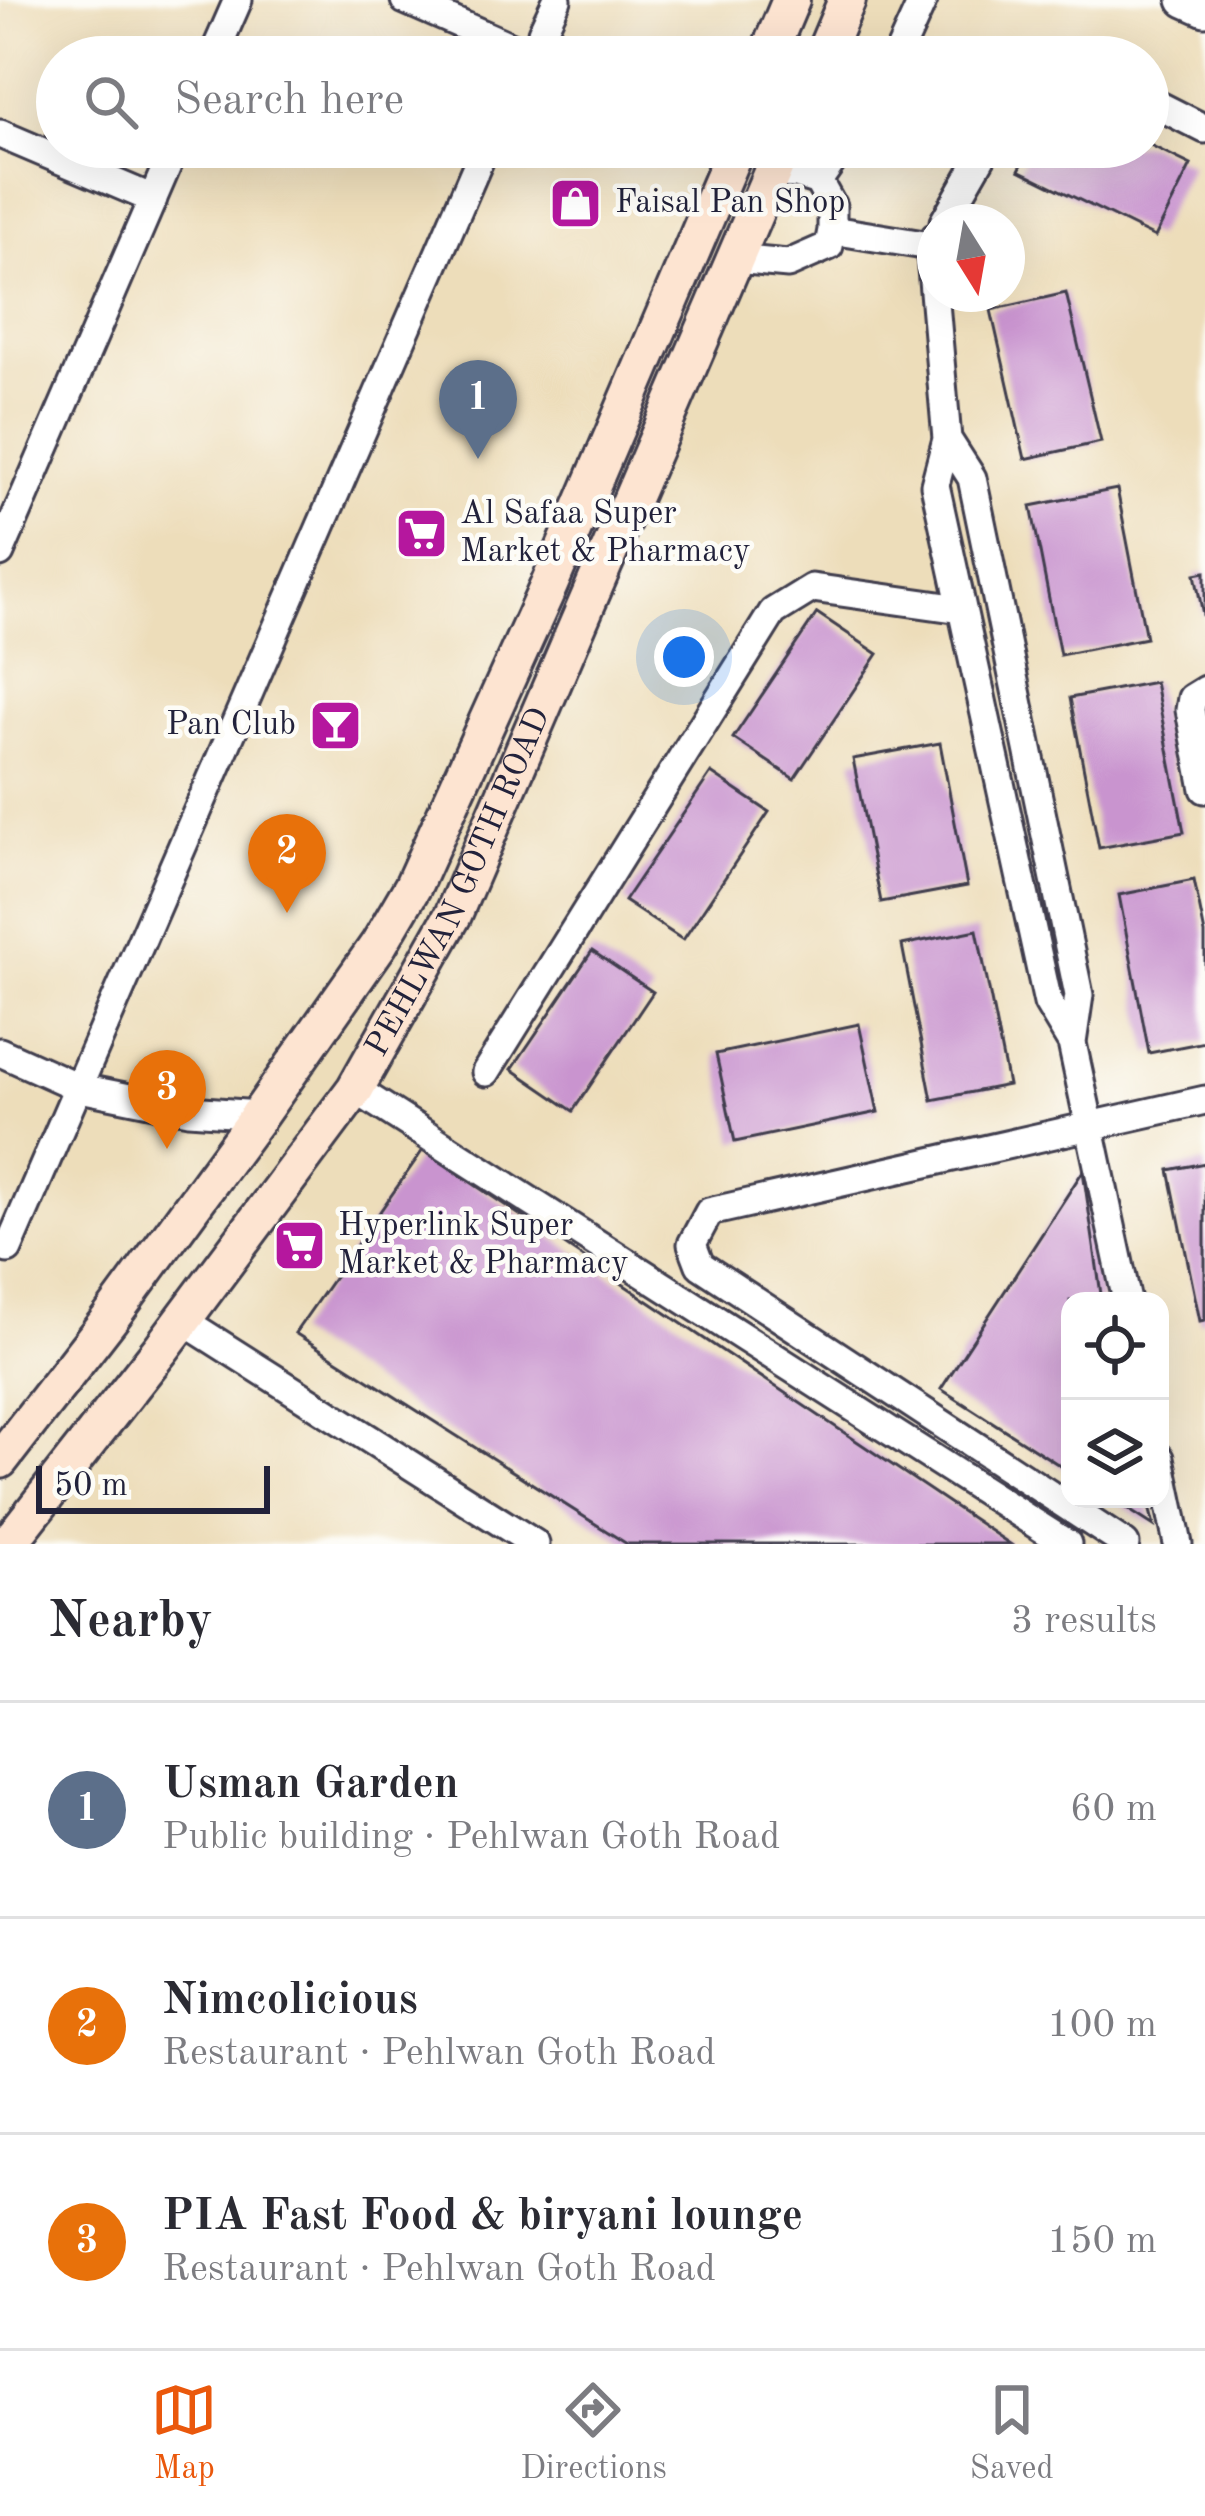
<!DOCTYPE html>
<html lang="en">
<head>
<meta charset="utf-8">
<style>
	body { margin:0; font-family:"Old Standard TT",serif; background:#f2f2f3; color:#2b2b33 }
	.controls { position:absolute; right:36px; bottom:36px; display:grid; overflow:hidden; border-radius:24px; box-shadow:0 12px 48px #0002 }
	.controls button { width:108px; height:108px; display:grid; place-items:center; padding:0; border:0; border-bottom:3px solid #e1e1e2; background:#fff; color:#2b2b33; font:60px sans-serif }
	.compass { position:absolute; left:917px; top:204px; width:108px; height:108px; border-radius:50%; background:#fff; box-shadow:0 12px 48px #0002; rotate:169deg }
	.scale { position:absolute; left:36px; bottom:30px; width:234px; box-sizing:border-box; padding-left:12px; border:6px solid #22223b; border-top:0; font-size:33px; line-height:42px; white-space:nowrap; color:#22223b; -webkit-text-stroke:9px #fdfcf7; paint-order:stroke }
	.you { position:absolute; left:684px; top:657px; width:42px; height:42px; margin:-30px; border:9px solid #fff; border-radius:50%; background:#1a73e8; box-shadow:0 0 0 18px #1a73e833 }
	.badge { display:grid; place-items:center; width:78px; height:78px; border-radius:50%; background:#ea580c; color:#fff; font-size:39px; font-weight:700 }
	.pin { position:absolute; translate:-50% -99px; filter:drop-shadow(0 3px 6px #0008) }
	.pin::after { content:''; position:absolute; top:63px; width:42px; height:36px; background:inherit; clip-path:polygon(0 0,100% 0,50% 100%) }
	.list { margin:0; padding:0; list-style:none }
	h2 { display:flex; justify-content:space-between; align-items:center; height:156px; margin:0; padding:0 48px; font-size:51px }
	h2 small { font-size:39px; font-weight:400; color:#7c7c81 }
	.list li { display:grid; grid-template-columns:78px 1fr auto; gap:36px; align-items:center; box-sizing:border-box; height:216px; padding:0 48px; border-top:3px solid #e1e1e2 }
	.list b { display:block; font-size:45px; white-space:nowrap }
	.list p { margin:0; font-size:39px; white-space:nowrap; color:#7c7c81 }
	.list em { font-size:39px; font-style:normal; color:#7c7c81 }
	.icon { flex:none; width:66px; height:66px; fill:none; stroke:currentColor; stroke-width:2; stroke-linecap:round; stroke-linejoin:round }
	.map { position:relative; flex:none; width:1205px; height:1544px; overflow:hidden }
	.search { position:absolute; background:#fff; box-shadow:0 12px 48px #0002; left:36px; right:36px; top:36px; height:132px; display:flex; align-items:center; gap:30px; box-sizing:border-box; padding:0 42px; border-radius:66px; color:#7c7c81; font-size:45px }
	.sheet { height:804px; background:#fff }
	nav { display:flex; justify-content:space-around; align-items:center; box-sizing:border-box; height:168px; border-top:3px solid #e1e1e2; background:#fff; font-size:33px; color:#7c7c81 }
	nav a { display:grid; justify-items:center; gap:6px }
	nav .on { color:#ea580c }
	.map>svg:first-child { display:block }
</style>
</head>
<body>
<div class="map">
<svg width="1205" height="1544" viewBox="0 0 1205 1544">
	<rect width="100%" height="100%" fill="#fdfcf7"/>
	<filter id="ink" filterUnits="userSpaceOnUse"><feTurbulence type="fractalNoise" baseFrequency=".00833" numOctaves="2"/><feDisplacementMap in="SourceGraphic" scale="24" xChannelSelector="R" yChannelSelector="G"/><feConvolveMatrix kernelMatrix="1 2 1 2 8 2 1 2 1" color-interpolation-filters="sRGB"/></filter>
	<filter id="wash" filterUnits="userSpaceOnUse"><feTurbulence type="fractalNoise" baseFrequency=".004" numOctaves="4" result="noise"/><feDisplacementMap in="SourceGraphic" scale="48" xChannelSelector="R" yChannelSelector="G"/><feGaussianBlur stdDeviation="2.7" result="paint"/><feColorMatrix in="noise" values="0 0 0 0 0 0 0 0 0 0 0 0 0 0 0 0 0 1.4 0 .05"/><feComposite in="paint" operator="in"/></filter>
	<g filter="url(#wash)">
		<rect width="100%" height="100%" fill="#edddba"/>
		<g id="blocks">
			<path fill="#c994cf" d="M1148 144 1191 165 1155 237 1019 170 1031 147Z
				M1066 293 1101 442 1025 459 991 310Z
				M1117 489 1146 638 1060 655 1031 506Z
				M1205 572V615H1203L1195 574Z
				M817 613 878 654 794 779 733 738Z
				M1155 682 1184 832 1099 848 1070 698Z
				M940 743 967 886 881 902 853 759Z
				M711 773 769 812 683 940 624 901Z
				M1194 880 1205 934V1042L1149 1053 1119 895Z
				M977 930 1008 1085 932 1100 902 945Z
				M592 951 653 992 573 1111 512 1069Z
				M859 1024 878 1112 735 1142 716 1054Z
				M423 1150 1010 1544H627L295 1333Z
				M1205 1163V1320L1200 1321 1169 1170Z
				M1083 1171 1102 1301H1070V1472L941 1389Z
				M1112 1499H1147L1154 1526Z"/>
		</g>
	</g>
	<g filter="url(#ink)">
		<use href="#blocks" fill-opacity="0" stroke="#403e4e" stroke-width="3"/>
		<g fill="none" stroke-linecap="round" stroke-linejoin="round">
			<defs>
				<path id="minor" d="M405 0 535 57
					M542 32 557 0
					M213 57 238 0
					M897 57 923 0
					M1148 100 1205 129
					M0 134 153 199
					M771 173 796 174 818 181 832 206V230L930 246
					M818 181 842 147
					M944 222 987 147
					M935 237 930 246 947 439 935 485 1048 1003 1072 1043 1127 1301
					M735 259 788 264 829 246 832 230
					M947 439 972 478 1079 995 1072 1043
					M0 553 175 147
					M1205 690 1192 698 1190 710 1205 789
					M0 1052 80 1088 189 1110 259 1115
					M486 1072 773 612 812 588 961 609
					M355 1089 1067 1544
					M8 1249 485 147
					M182 1320 535 1544
					M1160 1458 1178 1544
					M1125 1544 700 1265 692 1244 709 1212 1205 1100"/>
				<path id="tertiary" d="M1185 0 1205 9"/>
				<g id="secondary">
					<path d="M767 57 791 0"/>
					<path d="M823 57 847 0"/>
					<path d="M0 1460 111 1317 259 1115 379 944 413 886 549 585 736 147"/>
					<path id="s1" d="M8 1544 161 1349 355 1089 453 915 783 147"/>
				</g>
			</defs>
			<use href="#minor" stroke="#403e4e" stroke-width="33"/>
			<use href="#tertiary" stroke="#403e4e" stroke-width="39"/>
			<use href="#secondary" stroke="#403e4e" stroke-width="42"/>
			<use href="#minor" stroke="#fff" stroke-width="27"/>
			<use href="#tertiary" stroke="#fff" stroke-width="33"/>
			<use href="#secondary" stroke="#fde4d1" stroke-width="36"/>
		</g>
	</g>
	<defs>
		<symbol id="shop-square" viewBox="-11 -11 22 22"><rect x="-9" y="-9" width="18" height="18" rx="4" fill="#b5179e" stroke="#fdfcf7"/><path d="M-5-2.5h2.3a2.7 3.5 0 0 1 5.4 0H5L5.5 6h-11ZM-1.5-2.5h3a1.5 2.3 0 0 0-3 0Z" fill="#fff"/></symbol>
		<symbol id="supermarket-square" viewBox="-11 -11 22 22"><rect x="-9" y="-9" width="18" height="18" rx="4" fill="#b5179e" stroke="#fdfcf7"/><path d="M-6-5.5h2.5l.6 2H6L4.5 2H-2.5L-4.4-4H-6ZM-1.5 3.2a1.3 1.3 0 1 0 .1 0ZM3 3.2a1.3 1.3 0 1 0 .1 0Z" fill="#fff"/></symbol>
		<symbol id="bar-square" viewBox="-11 -11 22 22"><rect x="-9" y="-9" width="18" height="18" rx="4" fill="#b5179e" stroke="#fdfcf7"/><path d="M-6-5H6L.8 .8V4.5H3.5V6h-7V4.5H-.8V.8Z" fill="#fff"/></symbol>
	</defs>
	<g fill-rule="evenodd">
		<use href="#shop-square" x="546" y="174" width="59" height="59"/>
		<use href="#supermarket-square" x="392" y="504" width="59" height="59"/>
		<use href="#bar-square" x="306" y="696" width="59" height="59"/>
		<use href="#supermarket-square" x="270" y="1216" width="59" height="59"/>
	</g>
	<g text-anchor="middle" dominant-baseline="central" stroke-width="9" stroke-linejoin="round" paint-order="stroke">
		<g font-size="33" fill="#22223b" stroke="#fdfcf7" text-anchor="start">
			<text x="615" y="203">Faisal Pan Shop</text>
			<text x="460" y="514">Al Safaa Super<tspan x="460" dy="38">Market &amp; Pharmacy</tspan></text>
			<text x="296" y="725" text-anchor="end">Pan Club</text>
			<text x="338" y="1226">Hyperlink Super<tspan x="338" dy="38">Market &amp; Pharmacy</tspan></text>
		</g>
		<g font-size="33" fill="#22223b" stroke="#fdfcf7">
			<text stroke="none"><textPath href="#s1" startOffset="804">PEHLWAN GOTH ROAD</textPath></text>
		</g>
	</g>
</svg>
<div class="controls">
<button><svg class="icon" aria-label="locate" viewBox="0 0 24 24"><circle cx="12" cy="12" r="6"/><path d="M12 2v4M12 18v4M2 12h4M18 12h4"/></svg></button>
<button><svg class="icon" aria-label="layers" viewBox="0 0 24 24"><path d="M12 4l9 5-9 5-9-5zM3 14l9 5 9-5"/></svg></button>
</div>
<svg class="compass" viewBox="-18 -18 36 36"><path d="M0-13l5 13h-10z" fill="#e53935"/><path d="M0 13l5-13h-10z" fill="#7c7c81"/></svg>
<div class="scale">50 m</div>
<div class="you"></div>
<div class="pin badge" style="left:478px;top:459px;background:#5c6f8a">1</div>
<div class="pin badge" style="left:287px;top:913px;background:#e8710a">2</div>
<div class="pin badge" style="left:167px;top:1149px;background:#e8710a">3</div>
<div class="search"><svg class="icon" aria-label="search" viewBox="0 0 24 24"><circle cx="10" cy="10" r="6"/><path d="M15 15l6 6"/></svg>Search here</div>
</div>
<section class="sheet">
<h2>Nearby<small>3 results</small></h2>
<ul class="list">
<li><span class="badge" style="background:#5c6f8a">1</span><div><b>Usman Garden</b><p>Public building · Pehlwan Goth Road</p></div><em>60 m</em></li>
<li><span class="badge" style="background:#e8710a">2</span><div><b>Nimcolicious</b><p>Restaurant · Pehlwan Goth Road</p></div><em>100 m</em></li>
<li><span class="badge" style="background:#e8710a">3</span><div><b>PIA Fast Food &amp; biryani lounge</b><p>Restaurant · Pehlwan Goth Road</p></div><em>150 m</em></li>
</ul>
</section>
<nav>
<a class="on"><svg class="icon" aria-label="map" viewBox="0 0 24 24"><path d="M3 6l6-2 6 2 6-2v14l-6 2-6-2-6 2zM9 4v14M15 6v14"/></svg>Map</a>
<a><svg class="icon" aria-label="directions" viewBox="0 0 24 24"><path d="M12 3l9 9-9 9-9-9zM9 14v-3h6M13 9l2 2-2 2"/></svg>Directions</a>
<a><svg class="icon" aria-label="saved" viewBox="0 0 24 24"><path d="M7 4h10v16l-5-4-5 4z"/></svg>Saved</a>
</nav>
</body>
</html>
